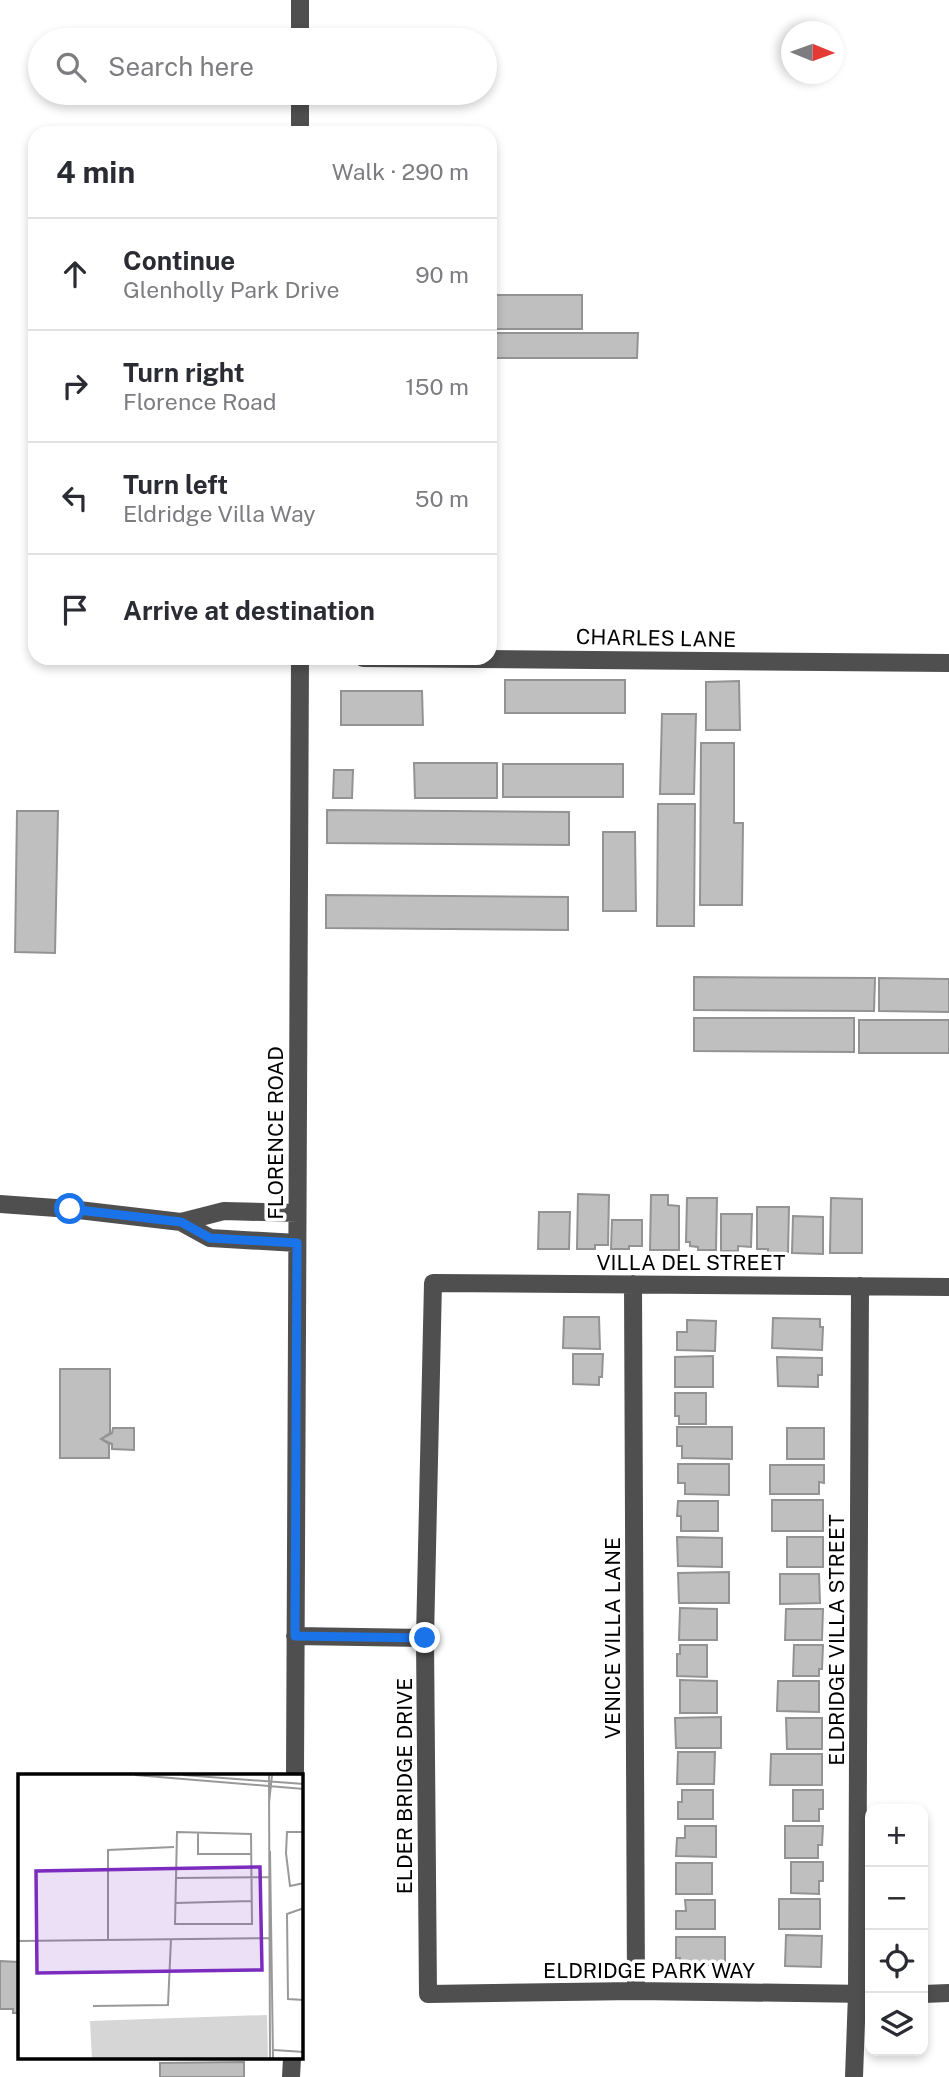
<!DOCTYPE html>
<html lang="en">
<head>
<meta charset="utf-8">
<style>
	body { margin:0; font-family:"Public Sans",sans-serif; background:#f2f2f3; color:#2b2b33 }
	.controls { position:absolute; right:21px; bottom:21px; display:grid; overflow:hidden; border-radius:14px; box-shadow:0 4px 10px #0003 }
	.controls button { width:63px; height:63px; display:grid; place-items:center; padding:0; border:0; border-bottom:2px solid #e1e1e2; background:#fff; color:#2b2b33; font:35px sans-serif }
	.compass { position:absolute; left:781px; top:21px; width:63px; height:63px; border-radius:50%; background:#fff; box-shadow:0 4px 10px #0003; rotate:91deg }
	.stop { position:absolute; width:21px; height:21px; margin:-16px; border:5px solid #1a73e8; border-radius:50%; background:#fff }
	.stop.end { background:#1a73e8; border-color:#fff; box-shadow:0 2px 7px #0008 }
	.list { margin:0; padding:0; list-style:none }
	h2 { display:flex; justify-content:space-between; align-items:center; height:91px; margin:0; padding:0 28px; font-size:30px }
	h2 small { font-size:23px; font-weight:400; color:#7c7c81 }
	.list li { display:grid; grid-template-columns:46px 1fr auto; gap:21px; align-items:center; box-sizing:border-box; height:112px; padding:0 28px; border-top:2px solid #e1e1e2 }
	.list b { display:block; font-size:26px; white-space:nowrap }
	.list p { margin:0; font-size:23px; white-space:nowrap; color:#7c7c81 }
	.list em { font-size:23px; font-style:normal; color:#7c7c81 }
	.icon { flex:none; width:38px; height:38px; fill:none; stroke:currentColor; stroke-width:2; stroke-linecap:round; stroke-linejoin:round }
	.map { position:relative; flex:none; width:949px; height:2077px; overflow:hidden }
	.search { position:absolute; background:#fff; box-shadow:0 4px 10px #0003; left:28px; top:28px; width:469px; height:77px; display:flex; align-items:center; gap:18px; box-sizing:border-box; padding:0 24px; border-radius:38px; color:#7c7c81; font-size:26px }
	.panel { position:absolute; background:#fff; box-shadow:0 4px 10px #0003; left:28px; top:126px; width:469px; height:539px; border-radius:21px }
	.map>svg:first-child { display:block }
</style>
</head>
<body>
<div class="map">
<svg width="949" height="2077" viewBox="0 0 949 2077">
	<rect width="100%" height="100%" fill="#fff"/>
	<path fill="#bfbfbf" stroke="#939393" stroke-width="2" d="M490 295H582V329H490Z
		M490 333H638L637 358H490Z
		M505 680H625V713H505Z
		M739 681 740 730H706V682Z
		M341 691H422L423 725H341Z
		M662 714H696L694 794H660Z
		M701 743H734V823H743L742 905H700Z
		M414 763H497V798H415Z
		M503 764H623V797H503Z
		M334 770H353L352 798H333Z
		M658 804H695L694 926H657Z
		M327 810 569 812V845L327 843Z
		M17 811H58L55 953 15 952Z
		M603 832H635L636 911H603Z
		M326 895 568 897V930L326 928Z
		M694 977 875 978 874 1011 694 1010Z
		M879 978 949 979V1012L879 1011Z
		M694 1018H854V1052L694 1051Z
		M859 1020H949V1053H859Z
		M578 1194 609 1195 608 1245H595V1249H577Z
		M651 1195H668V1205L679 1206V1250H650Z
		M687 1198H717L716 1250H698V1247L690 1246V1242H686Z
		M831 1198 862 1199V1253H830Z
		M757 1207H789L788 1252H768V1249H757Z
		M539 1212H570L569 1249H538Z
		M721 1214H752L751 1247 738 1246V1251H721Z
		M793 1216 823 1217V1254L792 1253Z
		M612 1220H642V1246H629V1249H611Z
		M564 1317H599L600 1349 563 1348Z
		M773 1318 820 1319V1327H823L822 1350 772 1348Z
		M687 1320 716 1321 715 1351 677 1350V1332H687Z
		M573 1354H603L602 1377H599V1385L573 1384Z
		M713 1356V1387H675V1357Z
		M777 1357 822 1358V1375H818V1387L778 1386Z
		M60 1369H110V1433L101 1439 109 1444V1458H60Z
		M675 1393H706V1424H679V1416H675Z
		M677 1427H732V1459L682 1458V1446H677Z
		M113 1428H134V1450L112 1449V1444L101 1439 112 1433Z
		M787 1428H824V1459H787Z
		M678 1464H729V1495L685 1494V1483H678Z
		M770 1465H824V1483L819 1482V1494H770Z
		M772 1500H823V1531H772Z
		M678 1501H718V1531H681V1516H677Z
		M677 1537 722 1538V1567L678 1566Z
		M787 1537H823V1567H787Z
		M729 1572V1603H679L678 1573Z
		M780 1574H819L820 1603 780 1604Z
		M680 1608 717 1609V1640H679Z
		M786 1609H823L822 1640H785Z
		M680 1645H707V1677L677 1676V1654H680Z
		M794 1645H823L822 1669H819V1676H793Z
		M680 1680 717 1681V1713H680Z
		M778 1681H819V1712L777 1711Z
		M721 1717V1748H676L675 1718Z
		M786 1718H822V1749H787Z
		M678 1752H715L714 1784H677Z
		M771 1754H822V1785H770Z
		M682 1790H713V1819H678V1802H682Z
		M793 1790H823V1809H819V1821H793Z
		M685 1826H716V1857L676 1856 677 1838H685Z
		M785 1826H823L822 1845H818V1858H785Z
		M791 1862H823V1881H819V1894L791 1893Z
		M676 1863H712V1894H676Z
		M779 1899H820V1929H779Z
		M685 1900H715V1929H676V1911H686Z
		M786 1935 822 1936 821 1967 785 1966Z
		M676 1937H725V1965H680V1958H676Z
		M0 1961 19 1962V2013H13V2009H0Z
		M244 2062V2077H160V2063Z"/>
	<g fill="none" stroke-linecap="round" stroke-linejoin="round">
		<path stroke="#4f4f4f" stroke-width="18" d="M300 40V0
			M300 133V93
			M363 658 949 663
			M0 1204 70 1209 181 1222 224 1211 297 1213
			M181 1222 210 1238 297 1243
			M633 1284 636 1991
			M295 1636 425 1638
			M295 1776 300 658
			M870 1994 636 1991 428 1994 425 1638 433 1283 949 1287
			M923 1994 949 1993
			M291 2077 292 2058
			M854 2077 857 1994 860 1286"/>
	</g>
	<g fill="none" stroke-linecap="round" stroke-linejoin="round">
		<path stroke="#1a73e8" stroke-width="9" d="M70 1209 181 1222 210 1238 297 1243 295 1636 425 1638"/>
	</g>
	<g text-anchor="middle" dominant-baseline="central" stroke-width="7" stroke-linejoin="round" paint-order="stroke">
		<g font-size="21" fill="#000" stroke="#fff">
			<text transform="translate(656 638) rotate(1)">CHARLES LANE</text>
			<text transform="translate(275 1133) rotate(-90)">FLORENCE ROAD</text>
			<text x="691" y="1262">VILLA DEL STREET</text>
			<text transform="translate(612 1638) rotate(-90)">VENICE VILLA LANE</text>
			<text transform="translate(836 1640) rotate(-90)">ELDRIDGE VILLA STREET</text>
			<text transform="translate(404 1786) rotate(-90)">ELDER BRIDGE DRIVE</text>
			<text x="649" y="1970">ELDRIDGE PARK WAY</text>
		</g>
	</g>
	<g transform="translate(18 1774)">
		<rect width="285" height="285" fill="#fff"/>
		<path d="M249 241 250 285H74L72 247Z" fill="#d6d6d6"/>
		<path fill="none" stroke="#999" stroke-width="2" d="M117 1 286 15M165 1 286 10M251 1 252 285M251 29 254 1M159 58 233 60 234 150H157ZM180 58V80H233M286 58H269L268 79 272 112 286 109M252 77 255 285M157 104 252 103M157 129 233 127M286 134 269 140 270 225 286 226M90 166V76L156 73M0 167 252 164M75 232 150 231 153 165M256 276 286 278"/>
		<path fill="#7b2cbf" fill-opacity="0.15" stroke="#7b2cbf" stroke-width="3.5" d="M242 93 244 196 19 199 18 97Z"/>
		<rect width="285" height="285" fill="none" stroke="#000" stroke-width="3.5"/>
	</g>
</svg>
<div class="controls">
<button>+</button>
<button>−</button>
<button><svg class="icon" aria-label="locate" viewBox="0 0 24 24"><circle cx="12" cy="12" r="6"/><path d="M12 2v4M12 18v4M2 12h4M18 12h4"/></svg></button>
<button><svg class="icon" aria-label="layers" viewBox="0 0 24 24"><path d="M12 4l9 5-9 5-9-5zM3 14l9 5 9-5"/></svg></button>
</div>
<svg class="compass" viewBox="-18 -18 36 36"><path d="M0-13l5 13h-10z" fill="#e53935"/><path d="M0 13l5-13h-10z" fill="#7c7c81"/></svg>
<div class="stop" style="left:70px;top:1209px"></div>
<div class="stop end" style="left:425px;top:1638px"></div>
<div class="search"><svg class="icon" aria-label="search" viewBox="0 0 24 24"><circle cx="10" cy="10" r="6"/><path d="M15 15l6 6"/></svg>Search here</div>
<section class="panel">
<h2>4 min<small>Walk · 290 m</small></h2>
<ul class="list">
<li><svg class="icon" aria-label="ahead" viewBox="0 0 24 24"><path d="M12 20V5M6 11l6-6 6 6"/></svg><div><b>Continue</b><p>Glenholly Park Drive</p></div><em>90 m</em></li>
<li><svg class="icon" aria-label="right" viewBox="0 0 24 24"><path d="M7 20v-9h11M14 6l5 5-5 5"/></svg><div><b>Turn right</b><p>Florence Road</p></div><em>150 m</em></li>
<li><svg class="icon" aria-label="left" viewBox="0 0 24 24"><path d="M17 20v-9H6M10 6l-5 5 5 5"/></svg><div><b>Turn left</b><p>Eldridge Villa Way</p></div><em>50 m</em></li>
<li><svg class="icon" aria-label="arrive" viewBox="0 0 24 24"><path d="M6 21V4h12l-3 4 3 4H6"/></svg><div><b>Arrive at destination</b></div></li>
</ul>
</section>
</div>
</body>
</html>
